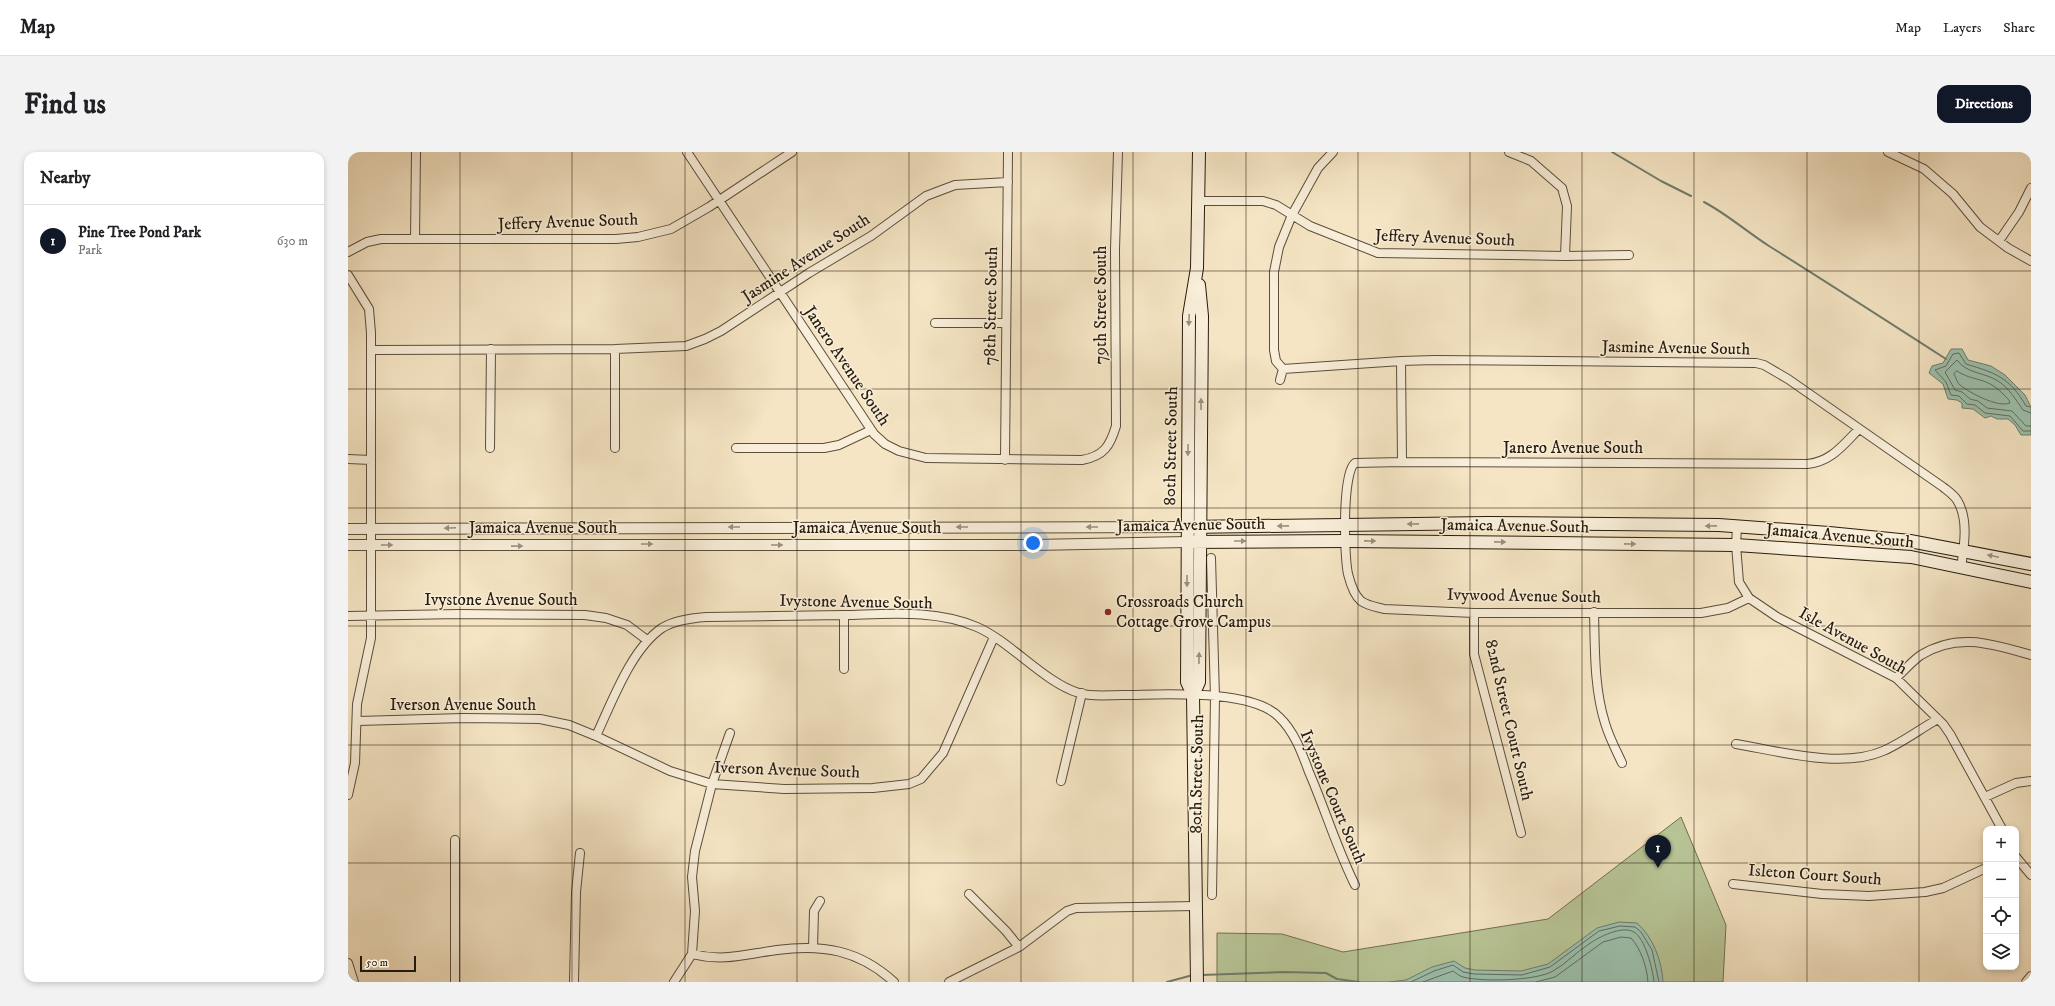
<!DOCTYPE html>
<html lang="en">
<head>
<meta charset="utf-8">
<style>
	body { margin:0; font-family:"IM FELL DW Pica",serif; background:#f2f2f2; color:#202124 }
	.controls { position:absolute; right:12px; bottom:12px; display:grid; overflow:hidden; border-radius:8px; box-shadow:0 2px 6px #0003 }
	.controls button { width:36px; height:36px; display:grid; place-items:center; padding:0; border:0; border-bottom:1px solid #e0e0e0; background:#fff; color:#202124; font:20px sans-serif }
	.scale { position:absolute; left:12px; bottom:10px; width:56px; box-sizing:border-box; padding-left:4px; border:2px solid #281c0e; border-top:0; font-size:11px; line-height:14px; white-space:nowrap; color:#281c0e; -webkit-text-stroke:3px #f8eed9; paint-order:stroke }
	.you { position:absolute; left:685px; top:391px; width:14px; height:14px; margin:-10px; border:3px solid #fff; border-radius:50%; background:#1a73e8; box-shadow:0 0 0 6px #1a73e833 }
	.badge { display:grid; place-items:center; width:26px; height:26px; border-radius:50%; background:#111827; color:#fff; font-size:13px; font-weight:700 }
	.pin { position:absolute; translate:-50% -33px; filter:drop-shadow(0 1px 2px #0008) }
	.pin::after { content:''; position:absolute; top:21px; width:14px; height:12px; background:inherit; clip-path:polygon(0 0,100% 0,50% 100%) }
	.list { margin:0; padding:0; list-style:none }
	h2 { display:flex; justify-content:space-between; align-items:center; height:52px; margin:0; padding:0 16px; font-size:17px }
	h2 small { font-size:13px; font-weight:400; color:#757577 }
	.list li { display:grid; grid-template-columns:26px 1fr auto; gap:12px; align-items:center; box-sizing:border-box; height:72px; padding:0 16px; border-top:1px solid #e0e0e0 }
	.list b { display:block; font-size:15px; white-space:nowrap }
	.list p { margin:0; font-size:13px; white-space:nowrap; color:#757577 }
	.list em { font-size:13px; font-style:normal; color:#757577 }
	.icon { flex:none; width:22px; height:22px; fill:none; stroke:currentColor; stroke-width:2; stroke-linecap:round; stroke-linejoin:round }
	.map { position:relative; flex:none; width:1683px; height:830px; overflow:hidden; border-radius:12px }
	header { display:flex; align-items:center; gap:24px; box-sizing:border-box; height:56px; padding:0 20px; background:#fff; border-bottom:1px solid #e0e0e0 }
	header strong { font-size:19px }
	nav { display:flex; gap:22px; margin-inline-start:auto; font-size:14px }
	.intro { display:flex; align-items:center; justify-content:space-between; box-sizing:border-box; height:96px; padding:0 24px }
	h1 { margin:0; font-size:28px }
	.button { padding:10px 18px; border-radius:12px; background:#111827; color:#fff; font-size:14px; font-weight:700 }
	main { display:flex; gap:24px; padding:0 24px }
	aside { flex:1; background:#fff; border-radius:12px; box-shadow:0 2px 6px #0003 }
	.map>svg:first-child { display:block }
</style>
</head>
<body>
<header>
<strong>Map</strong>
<nav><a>Map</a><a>Layers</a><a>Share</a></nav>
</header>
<div class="intro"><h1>Find us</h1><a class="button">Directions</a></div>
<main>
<aside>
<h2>Nearby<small></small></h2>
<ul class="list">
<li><span class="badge">1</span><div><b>Pine Tree Pond Park</b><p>Park</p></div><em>630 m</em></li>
</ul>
</aside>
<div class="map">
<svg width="1683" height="830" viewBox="0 0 1683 830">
	<rect width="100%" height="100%" fill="#f5e5c4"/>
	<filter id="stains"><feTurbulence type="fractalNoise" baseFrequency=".005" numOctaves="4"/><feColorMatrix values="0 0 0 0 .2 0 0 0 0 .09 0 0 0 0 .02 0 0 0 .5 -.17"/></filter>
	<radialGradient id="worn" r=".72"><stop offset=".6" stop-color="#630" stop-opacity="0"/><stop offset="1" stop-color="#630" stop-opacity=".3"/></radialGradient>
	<path fill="#b8c596" stroke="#707052" d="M1333 665 1378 773 1375 830H869V781L934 782 995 800 1200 767Z"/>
	<path fill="#9dc0ad" stroke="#6e7e6d" d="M1603 197H1614L1620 208 1643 214 1657 223 1677 243 1683 255V283H1673L1667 273 1660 267H1649L1643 264 1637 266 1625 257 1614 256V251L1609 248 1600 247 1595 232 1581 221 1584 214 1595 211Z
		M1271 770 1289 771C1305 785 1314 809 1315 830H1041L1058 828 1084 815 1106 809 1117 816 1127 818 1173 819 1200 812 1249 776Z"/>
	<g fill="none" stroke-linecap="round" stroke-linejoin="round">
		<path stroke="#626e5e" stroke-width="1" d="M1609 219C1625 230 1638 224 1655 242 1658 245 1661 247 1662 251 1650 256 1622 241 1612 233 1609 231 1608 225 1606 222Z
			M1683 255 1678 254C1662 226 1648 221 1618 212L1611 201 1605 202 1598 214 1587 218 1598 230 1603 243 1611 244 1619 252 1627 253 1637 261 1662 264 1675 279H1683
			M1683 261 1675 258C1668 248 1661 236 1650 229 1636 220 1619 222 1609 208L1597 220 1607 238 1614 240 1622 247 1630 249 1639 256 1664 259 1678 274H1683
			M1063 830 1086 819 1105 813 1115 820 1126 822 1174 823 1202 815 1251 779 1272 774 1287 775 1293 780 1304 798 1311 830
			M1075 830 1105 819C1108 821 1111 824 1115 825 1133 830 1188 829 1205 819 1218 812 1228 800 1241 792 1251 785 1274 773 1286 780 1297 786 1305 818 1306 830
			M1188 830 1207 825 1255 790 1273 785 1283 786C1293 797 1299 815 1300 830"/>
		<path stroke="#6e7e6d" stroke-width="2" d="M1264 0 1313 29 1343 44
			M1356 50C1379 62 1399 80 1421 94 1480 131 1539 169 1598 207
			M854 823 936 820 978 821 989 827 1011 830
			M819 830 845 823"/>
		<defs>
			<path id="minor" d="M339 0 526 282 537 292 551 299 578 306 734 308C756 304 762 294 768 274L767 97 770 0
				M1161 0 1183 9 1214 36 1219 54 1217 104
				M1540 0 1576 17 1605 42 1632 75 1660 96 1683 109
				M851 49H915L928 53 962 74 1030 101 1217 104 1281 103
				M67 87 68 0
				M1651 89 1671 60 1683 36
				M0 100 19 90 33 87H268L290 85 323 77 361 55 444 0
				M0 123 21 157 23 181V486L9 552 7 611 0 643
				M587 171H658
				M23 198 267 197 338 194 357 187 373 179 461 121 523 84 578 44 607 33 660 30
				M1053 209 1054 310
				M935 217 1053 209 1087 208 1408 211 1416 213 1440 227 1595 335C1600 339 1606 343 1609 348 1621 367 1616 395 1613 416
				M935 217 928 209 926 198V120L931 95 944 63 970 16 985 0
				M932 228 935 217
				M142 296 143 197
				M267 296V197
				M388 296H476L491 293 523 278
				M0 307 23 308
				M657 308 660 0
				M1389 375 1388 393 1391 430 1401 446 1429 465 1548 526 1595 572 1602 582 1654 677
				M863 406 867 545 864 743
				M1401 446 1380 456 1353 461H1126L1036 457C1029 455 1020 454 1013 449 1006 443 1002 430 1000 422 996 404 994 320 1007 311L1054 310 1459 312C1483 310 1495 293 1511 277
				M1246 460C1247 497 1246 536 1257 571 1261 585 1268 598 1274 611
				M1126 461V502L1173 681
				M496 463V517
				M0 464 112 462 237 463 258 466 279 473 299 488
				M1548 526C1556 519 1564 509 1573 503 1610 480 1644 492 1683 503
				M10 569 115 566 192 567 221 573 248 584 322 619 364 632 436 637 525 636 561 632 573 627 595 601 646 485
				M248 584C264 550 283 497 314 476 327 468 344 466 358 465 404 464 450 464 496 463 540 462 588 457 629 475 663 490 697 531 731 541 744 545 760 543 774 543 813 543 903 536 931 565 946 579 954 601 961 620 977 657 989 697 1007 733
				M1388 592C1430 599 1494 617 1535 599 1554 591 1572 577 1590 567
				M713 629 734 541
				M1637 645 1668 631 1683 629
				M1668 705 1683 723
				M1385 732 1474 742 1521 744 1577 740 1595 736 1638 716
				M621 742 658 779 671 795
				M465 796 466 759 472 749
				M344 802C376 810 398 802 429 798 475 792 511 798 546 830
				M0 811 6 830
				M107 830V688
				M226 830 228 740 232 701
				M326 830 344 802 347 759 344 725 347 699 364 632 382 581
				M601 830 671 795 719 759 728 756 848 754
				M1678 830 1683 824"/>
			<path id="tertiary" d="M0 377 839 375
				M0 393H686L839 390"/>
			<path id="secondary" d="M839 375 1140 371 1371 373 1481 381 1562 389 1683 412
				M839 390 997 389 1388 393 1563 405 1683 430
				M845 543 851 530 854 164 851 133
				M849 830 845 543 839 530 841 164 849 116 851 0"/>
		</defs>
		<use href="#minor" stroke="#5b4e3c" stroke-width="10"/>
		<use href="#tertiary" stroke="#5b4e3c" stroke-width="12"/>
		<use href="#secondary" stroke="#281c0e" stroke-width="14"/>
		<use href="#minor" stroke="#f8eed9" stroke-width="8"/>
		<use href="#tertiary" stroke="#f8eed9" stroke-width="10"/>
		<use href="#secondary" stroke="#f8eed9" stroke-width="12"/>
	</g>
	<defs><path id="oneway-solid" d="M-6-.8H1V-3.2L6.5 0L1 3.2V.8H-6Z"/></defs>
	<g fill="#9a907e">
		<use href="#oneway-solid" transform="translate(841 168) rotate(92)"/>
		<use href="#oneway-solid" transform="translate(853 252) rotate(-90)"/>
		<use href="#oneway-solid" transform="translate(840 298) rotate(91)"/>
		<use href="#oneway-solid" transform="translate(1065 372) rotate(179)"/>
		<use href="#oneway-solid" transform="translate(935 374) rotate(179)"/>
		<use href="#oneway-solid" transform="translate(1363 374) rotate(179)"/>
		<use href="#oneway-solid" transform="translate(386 375) rotate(180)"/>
		<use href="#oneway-solid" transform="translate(614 375) rotate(180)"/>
		<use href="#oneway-solid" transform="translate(744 375) rotate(180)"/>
		<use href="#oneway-solid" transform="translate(102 376) rotate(178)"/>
		<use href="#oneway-solid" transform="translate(892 389)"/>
		<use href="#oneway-solid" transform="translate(1022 389) rotate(1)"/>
		<use href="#oneway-solid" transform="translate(1152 390) rotate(1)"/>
		<use href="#oneway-solid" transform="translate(299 392)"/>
		<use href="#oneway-solid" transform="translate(1282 392) rotate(1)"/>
		<use href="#oneway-solid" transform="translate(39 393)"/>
		<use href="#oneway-solid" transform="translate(429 393)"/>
		<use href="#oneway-solid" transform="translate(169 394) rotate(-1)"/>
		<use href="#oneway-solid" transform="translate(1645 404) rotate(-168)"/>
		<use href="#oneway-solid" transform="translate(839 429) rotate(90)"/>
		<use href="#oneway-solid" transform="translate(851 506) rotate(-89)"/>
	</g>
	<path fill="none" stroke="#281c0e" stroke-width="1" stroke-opacity="0.55" d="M112 0V830M224 0V830M337 0V830M449 0V830M561 0V830M673 0V830M785 0V830M898 0V830M1010 0V830M1122 0V830M1234 0V830M1346 0V830M1459 0V830M1571 0V830M0 119H1683M0 237H1683M0 356H1683M0 474H1683M0 593H1683M0 711H1638M1668 711H1683"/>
	<circle fill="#8f2418" stroke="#f8eed9" stroke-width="1.5" cx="760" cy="460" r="4"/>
	<g text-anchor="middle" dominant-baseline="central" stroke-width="3" stroke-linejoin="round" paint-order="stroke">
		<g font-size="17" fill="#281c0e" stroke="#f8eed9">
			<text transform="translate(220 70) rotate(-2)">Jeffery Avenue South</text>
			<text transform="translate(1097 86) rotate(2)">Jeffery Avenue South</text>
			<text transform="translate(458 106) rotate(-33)">Jasmine Avenue South</text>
			<text transform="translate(753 153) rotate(-90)">79th Street South</text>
			<text transform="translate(643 154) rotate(-89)">78th Street South</text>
			<text transform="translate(1328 196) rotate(1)">Jasmine Avenue South</text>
			<text transform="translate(499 214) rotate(56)">Janero Avenue South</text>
			<text transform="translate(823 294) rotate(-89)">80th Street South</text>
			<text x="1225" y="296">Janero Avenue South</text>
			<text transform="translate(843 373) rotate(-1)">Jamaica Avenue South</text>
			<text transform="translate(1167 374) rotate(1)">Jamaica Avenue South</text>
			<text x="195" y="376">Jamaica Avenue South</text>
			<text x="519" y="376">Jamaica Avenue South</text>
			<text transform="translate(1492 384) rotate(5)">Jamaica Avenue South</text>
			<text transform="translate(1176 444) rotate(1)">Ivywood Avenue South</text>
			<text x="153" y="448">Ivystone Avenue South</text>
			<text transform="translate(508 450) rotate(1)">Ivystone Avenue South</text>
			<text transform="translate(1505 489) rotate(29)">Isle Avenue South</text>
			<text x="115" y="553">Iverson Avenue South</text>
			<text transform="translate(1161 568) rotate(77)">82nd Street Court South</text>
			<text transform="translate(439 618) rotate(2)">Iverson Avenue South</text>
			<text transform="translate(849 622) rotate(-89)">80th Street South</text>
			<text transform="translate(985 645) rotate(67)">Ivystone Court South</text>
			<text transform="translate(1467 723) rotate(4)">Isleton Court South</text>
		</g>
		<g font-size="17" fill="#281c0e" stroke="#f8eed9" text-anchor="start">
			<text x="768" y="450">Crossroads Church<tspan x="768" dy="20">Cottage Grove Campus</tspan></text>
		</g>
	</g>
	<rect width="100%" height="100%" filter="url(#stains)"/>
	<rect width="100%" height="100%" fill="url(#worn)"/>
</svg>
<div class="controls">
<button>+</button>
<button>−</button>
<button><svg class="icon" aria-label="locate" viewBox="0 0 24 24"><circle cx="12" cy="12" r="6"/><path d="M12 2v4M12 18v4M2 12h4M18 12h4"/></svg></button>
<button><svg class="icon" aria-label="layers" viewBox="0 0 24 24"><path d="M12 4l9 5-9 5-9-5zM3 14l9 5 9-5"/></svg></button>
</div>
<div class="scale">50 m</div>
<div class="you"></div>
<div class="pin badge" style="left:1310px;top:716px">1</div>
</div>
</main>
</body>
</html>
